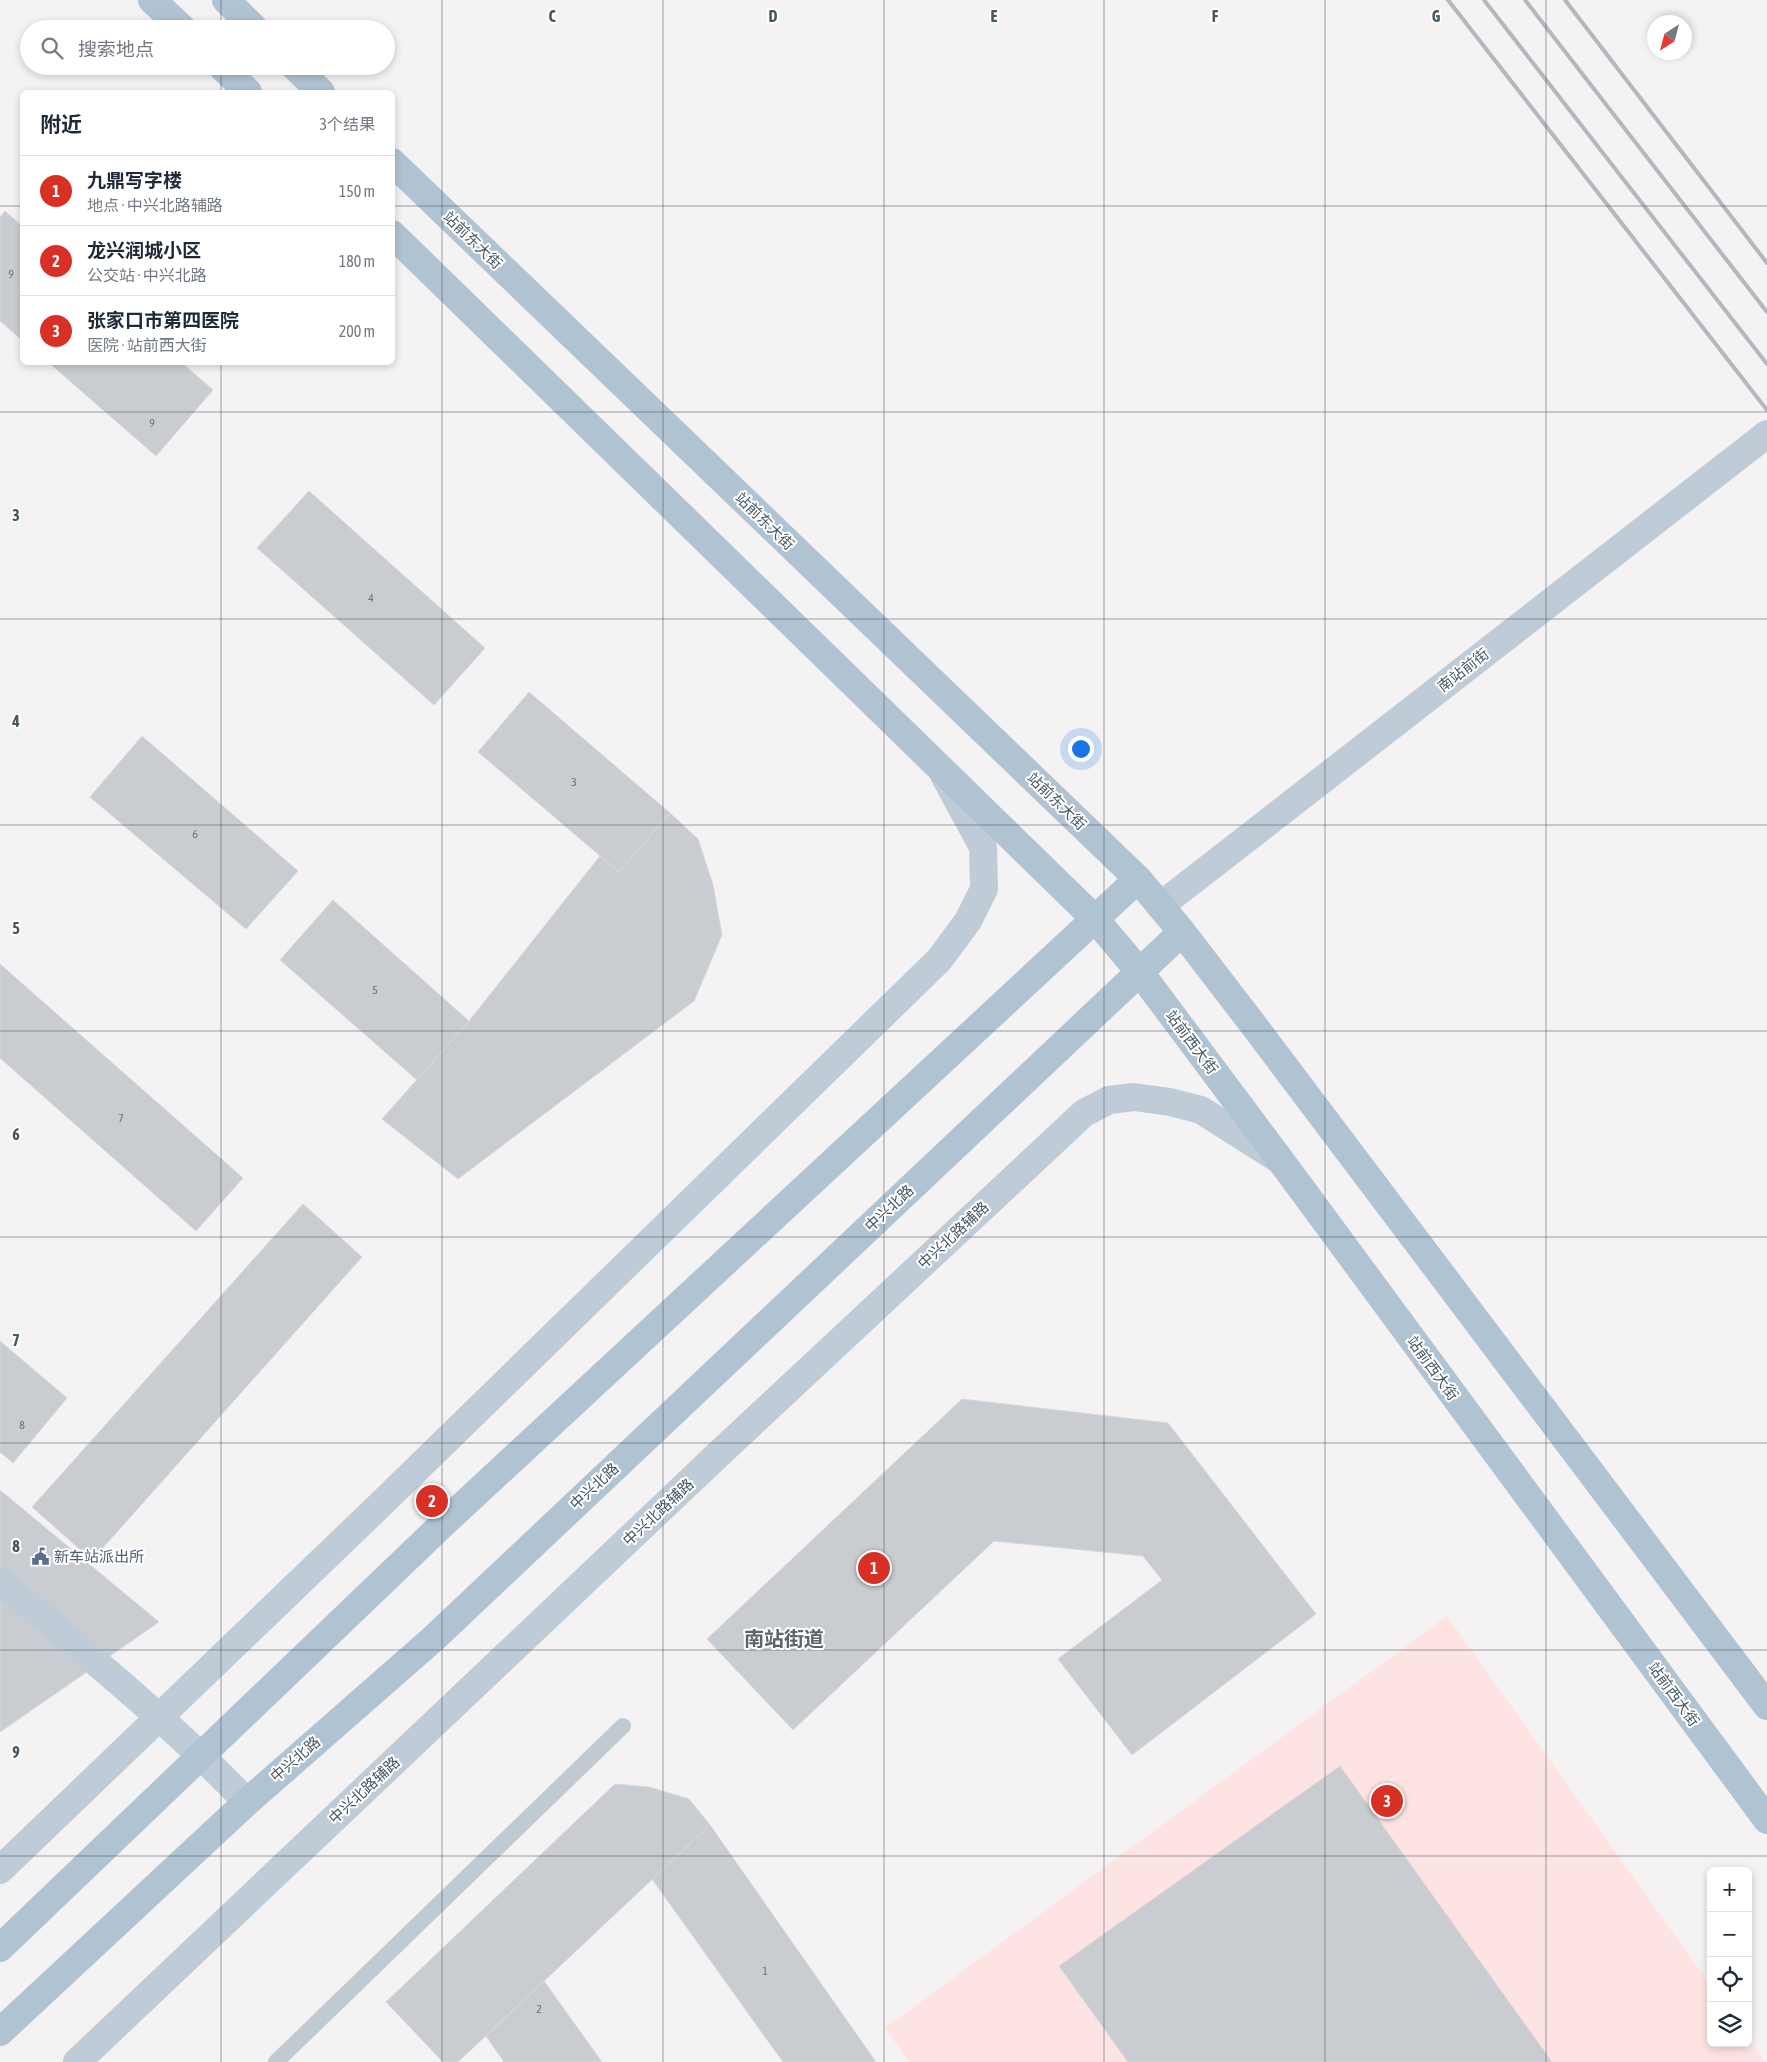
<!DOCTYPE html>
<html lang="zh">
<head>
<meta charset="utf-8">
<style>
	body { margin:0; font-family:"Asap Condensed","Noto Sans SC",sans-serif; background:#f6f6f7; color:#1f2937 }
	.controls { position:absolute; right:15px; bottom:15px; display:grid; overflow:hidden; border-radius:8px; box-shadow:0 2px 8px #0003 }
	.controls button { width:45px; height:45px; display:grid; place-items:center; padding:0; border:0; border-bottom:1px solid #e0e1e3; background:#fff; color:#1f2937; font:25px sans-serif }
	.compass { position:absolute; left:1647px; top:15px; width:45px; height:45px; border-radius:50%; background:#fff; box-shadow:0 2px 8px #0003; rotate:216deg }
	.you { position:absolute; left:1080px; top:748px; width:18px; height:18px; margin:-12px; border:4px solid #fff; border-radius:50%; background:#1a73e8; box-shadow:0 0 0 8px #1a73e833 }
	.badge { display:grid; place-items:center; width:32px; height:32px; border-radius:50%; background:#d93025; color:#fff; font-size:16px; font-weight:700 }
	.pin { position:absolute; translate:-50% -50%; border:2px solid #fff; box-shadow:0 1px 5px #0006 }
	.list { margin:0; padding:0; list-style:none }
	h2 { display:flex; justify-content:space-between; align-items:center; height:65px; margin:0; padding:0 20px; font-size:21px }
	h2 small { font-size:16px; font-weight:400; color:#747a83 }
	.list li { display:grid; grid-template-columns:32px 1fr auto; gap:15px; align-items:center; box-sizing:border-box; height:70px; padding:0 20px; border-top:1px solid #e0e1e3 }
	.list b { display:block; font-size:19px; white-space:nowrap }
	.list p { margin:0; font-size:16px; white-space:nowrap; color:#747a83 }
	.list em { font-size:16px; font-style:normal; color:#747a83 }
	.icon { flex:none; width:28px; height:28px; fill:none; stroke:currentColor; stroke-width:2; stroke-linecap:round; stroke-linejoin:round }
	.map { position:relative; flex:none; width:1767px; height:2062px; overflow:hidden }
	.search { position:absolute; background:#fff; box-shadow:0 2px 8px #0003; left:20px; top:20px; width:375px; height:55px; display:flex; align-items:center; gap:12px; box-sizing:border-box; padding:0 18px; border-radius:28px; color:#747a83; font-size:19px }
	.panel { position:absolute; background:#fff; box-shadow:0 2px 8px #0003; left:20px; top:90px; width:375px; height:275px; border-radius:8px }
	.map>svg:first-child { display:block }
</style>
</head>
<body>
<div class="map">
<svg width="1767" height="2062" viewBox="0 0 1767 2062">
	<rect width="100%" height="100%" fill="#f4f2f2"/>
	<path fill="#fde4e3" d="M1447 1616 1711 1986V2043H1748V2038L1765 2062H909L885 2028Z"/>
	<path fill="#c9cdd2" stroke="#d6d8de" d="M5 211 22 226V340L0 321V217Z
		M48 362H181L213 390 156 456Z
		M309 491 485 648 434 705 257 548Z
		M529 692 670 813 619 872 478 752Z
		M142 736 298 871 246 929 90 797Z
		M670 813 698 839 713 885 722 935 694 1001 458 1179 382 1119 469 1021 600 856 619 872Z
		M333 900 469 1021 417 1080 280 960Z
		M0 964 243 1178 196 1231 0 1058Z
		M303 1204 362 1257 92 1560 32 1507Z
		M0 1341 67 1398 13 1463 0 1452Z
		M962 1399 1168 1423 1316 1614 1132 1755 1058 1659 1162 1580 1143 1556 994 1541 793 1730 707 1639Z
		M0 1490 159 1622 0 1732Z
		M1340 1766 1552 2062H1128L1059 1966Z
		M615 1784 649 1787 689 1799 710 1825 458 2062H443L386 2002Z
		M710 1825 876 2062H783L652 1879Z
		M544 1981 602 2062H504L486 2036Z"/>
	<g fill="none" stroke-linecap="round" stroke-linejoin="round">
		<path stroke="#bfcad2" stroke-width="16" d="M276 2062 623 1726"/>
		<path stroke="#bfcbd6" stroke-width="28" d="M1160 906 1767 434
			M0 1581C84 1652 170 1722 247 1802
			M0 1870 382 1503 939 960 968 921 984 889 983 847 944 775
			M77 2062 723 1450 1084 1113 1109 1100 1134 1097 1170 1102 1201 1110 1278 1159"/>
		<path stroke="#b0c3d2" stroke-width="28" d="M152 0 183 29
			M226 0 255 29
			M221 66 248 92
			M294 66 321 92
			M392 162 1138 879 1182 932 1255 1027 1767 1706
			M392 234 1095 919 1139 971 1281 1161 1767 1820
			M0 1948 445 1522 1138 879
			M0 2032 247 1802 433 1639 1182 932"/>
		<path stroke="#b4b7bd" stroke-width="4" d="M1448 0 1767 410
			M1484 0 1767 364
			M1525 0 1767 312
			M1565 0 1767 263"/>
	</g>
	<path fill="none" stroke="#485761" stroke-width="1" stroke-opacity="0.55" d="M221 0V29M442 0V2062M663 0V2062M884 0V2062M1104 0V2062M1325 0V2062M1546 0V2062M221 66V92M0 206H22M392 206H1767M221 362V2062M0 412H1767M0 619H1767M0 825H1767M0 1031H1767M0 1237H1767M0 1443H1767M0 1650H1767M0 1856H1767"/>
	<defs>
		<symbol id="civic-bare" viewBox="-9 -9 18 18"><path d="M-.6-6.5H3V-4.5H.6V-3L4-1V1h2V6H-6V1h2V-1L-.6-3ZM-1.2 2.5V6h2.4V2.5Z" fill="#5c6f8a" stroke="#fff" stroke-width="2.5" paint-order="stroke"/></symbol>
	</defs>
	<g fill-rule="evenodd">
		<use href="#civic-bare" x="28" y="1544" width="25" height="25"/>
	</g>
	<g text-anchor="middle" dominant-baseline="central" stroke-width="4" stroke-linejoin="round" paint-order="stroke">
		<g font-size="12" fill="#68747d">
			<text x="11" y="274">9</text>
			<text x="152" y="423">9</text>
			<text x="371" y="598">4</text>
			<text x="574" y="782">3</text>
			<text x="195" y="834">6</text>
			<text x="375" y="990">5</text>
			<text x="121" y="1118">7</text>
			<text x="22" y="1425">8</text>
			<text x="765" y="1971">1</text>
			<text x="539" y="2009">2</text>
		</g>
		<g font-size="15" fill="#485761" stroke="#fff">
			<text transform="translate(473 240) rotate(44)">站前东大街</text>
			<text transform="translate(765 521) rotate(44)">站前东大街</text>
			<text transform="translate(1463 670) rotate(-38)">南站前街</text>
			<text transform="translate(1057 801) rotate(44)">站前东大街</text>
			<text transform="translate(1192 1042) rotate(53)">站前西大街</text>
			<text transform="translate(889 1208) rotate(-43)">中兴北路</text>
			<text transform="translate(953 1235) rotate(-43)">中兴北路辅路</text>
			<text transform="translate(1433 1368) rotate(54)">站前西大街</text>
			<text transform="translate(594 1486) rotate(-43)">中兴北路</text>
			<text transform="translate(658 1512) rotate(-43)">中兴北路辅路</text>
			<text transform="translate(1674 1694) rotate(54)">站前西大街</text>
			<text transform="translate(295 1759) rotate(-41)">中兴北路</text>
			<text transform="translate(364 1790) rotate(-43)">中兴北路辅路</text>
		</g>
		<g font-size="15" fill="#4e5e75" stroke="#fff" text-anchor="start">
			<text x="54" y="1556">新车站派出所</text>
		</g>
		<g font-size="20" font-weight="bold" fill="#5e6368" stroke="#fff">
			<text x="784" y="1638">南站街道</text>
		</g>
	</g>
	<g font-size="16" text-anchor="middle" font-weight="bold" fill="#485761" stroke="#fff" stroke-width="4" stroke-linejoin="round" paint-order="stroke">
		<text x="552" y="22">C</text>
		<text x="773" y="22">D</text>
		<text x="994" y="22">E</text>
		<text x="1215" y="22">F</text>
		<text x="1436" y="22">G</text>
		<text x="16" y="521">3</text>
		<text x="16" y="727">4</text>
		<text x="16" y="934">5</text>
		<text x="16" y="1140">6</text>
		<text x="16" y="1346">7</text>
		<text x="16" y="1552">8</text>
		<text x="16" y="1758">9</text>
	</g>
</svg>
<div class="controls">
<button>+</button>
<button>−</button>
<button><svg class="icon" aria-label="locate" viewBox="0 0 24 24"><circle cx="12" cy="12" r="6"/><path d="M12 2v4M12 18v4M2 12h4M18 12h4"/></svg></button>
<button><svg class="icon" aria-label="layers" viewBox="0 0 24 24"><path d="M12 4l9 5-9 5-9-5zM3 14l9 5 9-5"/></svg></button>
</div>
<svg class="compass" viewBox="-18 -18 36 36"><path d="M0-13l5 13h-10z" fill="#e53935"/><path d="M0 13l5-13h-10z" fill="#747a83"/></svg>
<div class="you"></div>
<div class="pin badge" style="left:874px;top:1568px">1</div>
<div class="pin badge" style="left:432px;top:1501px">2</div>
<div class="pin badge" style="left:1387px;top:1801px">3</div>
<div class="search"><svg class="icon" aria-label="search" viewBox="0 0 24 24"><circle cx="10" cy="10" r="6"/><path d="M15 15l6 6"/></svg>搜索地点</div>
<section class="panel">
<h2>附近<small>3个结果</small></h2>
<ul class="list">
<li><span class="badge">1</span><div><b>九鼎写字楼</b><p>地点 · 中兴北路辅路</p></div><em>150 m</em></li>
<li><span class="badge">2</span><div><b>龙兴润城小区</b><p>公交站 · 中兴北路</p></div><em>180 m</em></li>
<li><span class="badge">3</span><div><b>张家口市第四医院</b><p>医院 · 站前西大街</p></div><em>200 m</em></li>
</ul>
</section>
</div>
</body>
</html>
